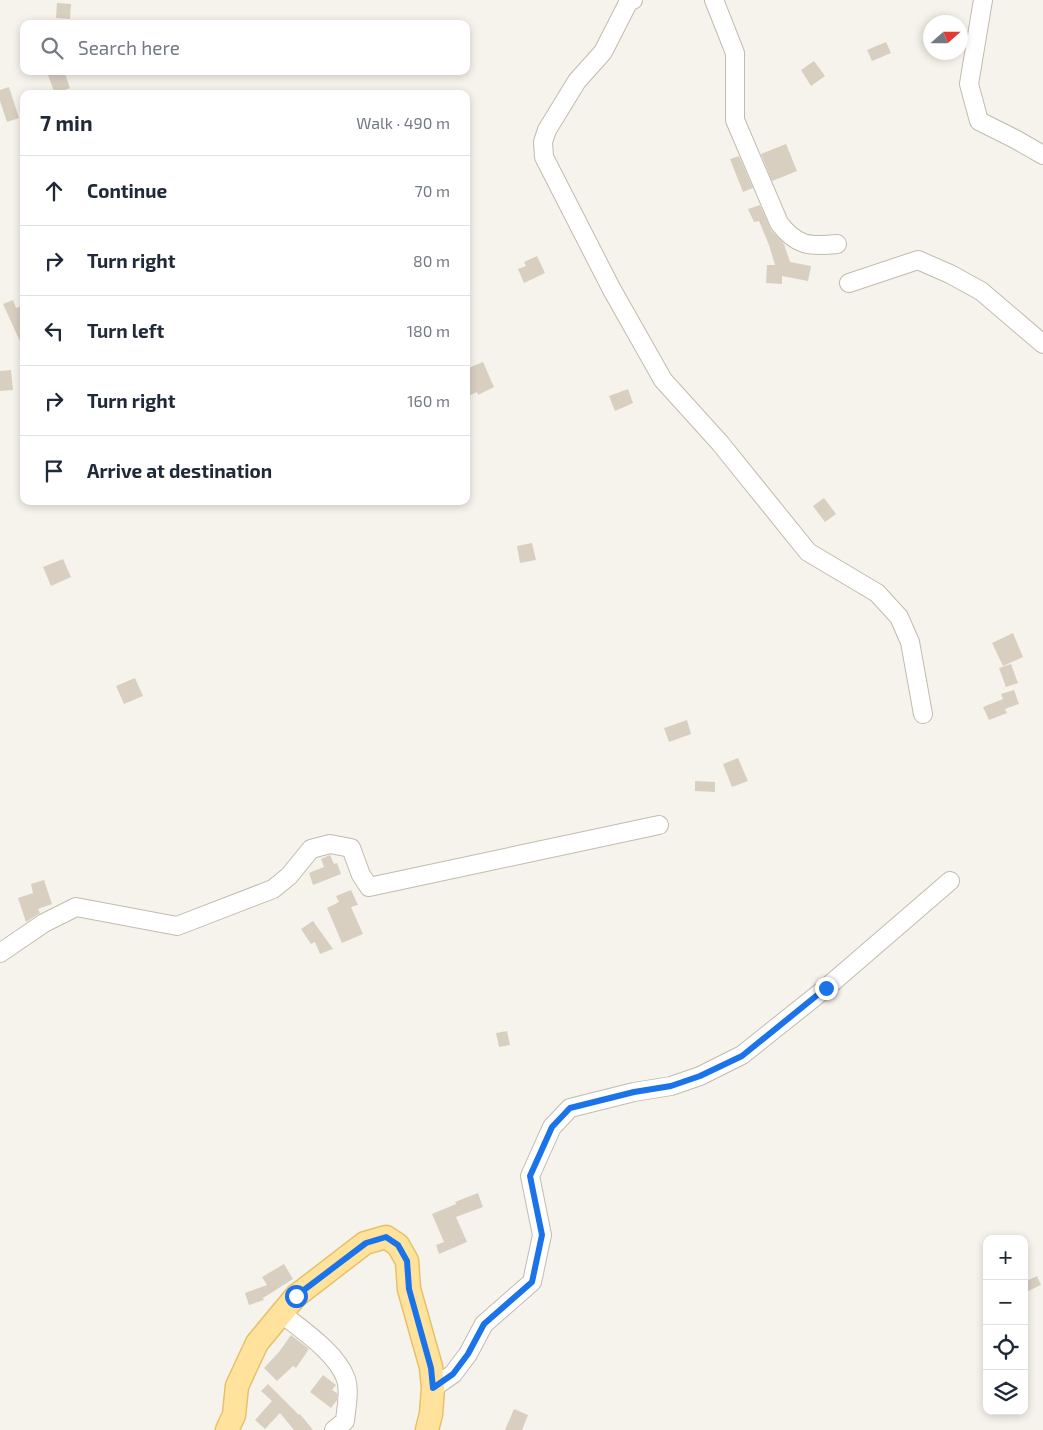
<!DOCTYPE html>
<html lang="en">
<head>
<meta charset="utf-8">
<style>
	body { margin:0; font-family:"Exo 2",sans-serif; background:#f6f6f7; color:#1f2937 }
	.controls { position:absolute; right:15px; bottom:15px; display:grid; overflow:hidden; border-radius:10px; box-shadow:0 2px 8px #0003 }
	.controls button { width:45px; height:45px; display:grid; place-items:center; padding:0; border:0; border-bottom:1px solid #e0e1e3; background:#fff; color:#1f2937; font:25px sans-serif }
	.compass { position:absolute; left:923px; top:15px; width:45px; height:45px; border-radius:50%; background:#fff; box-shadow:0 2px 8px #0003; rotate:69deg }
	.stop { position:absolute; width:15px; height:15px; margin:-11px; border:4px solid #1a73e8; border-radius:50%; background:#fff }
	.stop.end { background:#1a73e8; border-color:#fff; box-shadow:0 1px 5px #0008 }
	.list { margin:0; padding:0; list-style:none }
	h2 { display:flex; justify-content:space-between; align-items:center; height:65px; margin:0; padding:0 20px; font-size:21px }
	h2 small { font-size:16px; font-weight:400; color:#747a83 }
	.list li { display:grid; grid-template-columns:32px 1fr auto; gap:15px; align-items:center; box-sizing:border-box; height:70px; padding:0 20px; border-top:1px solid #e0e1e3 }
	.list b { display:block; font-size:19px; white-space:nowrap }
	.list em { font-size:16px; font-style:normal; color:#747a83 }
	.icon { flex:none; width:28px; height:28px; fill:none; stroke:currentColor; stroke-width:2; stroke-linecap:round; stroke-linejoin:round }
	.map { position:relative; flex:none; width:1043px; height:1430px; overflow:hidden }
	.search { position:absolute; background:#fff; box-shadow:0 2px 8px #0003; left:20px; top:20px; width:450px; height:55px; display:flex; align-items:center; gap:12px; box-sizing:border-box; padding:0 18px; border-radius:10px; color:#747a83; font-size:19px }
	.panel { position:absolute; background:#fff; box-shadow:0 2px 8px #0003; left:20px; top:90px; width:450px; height:415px; border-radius:10px }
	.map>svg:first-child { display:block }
</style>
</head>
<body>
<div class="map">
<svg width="1043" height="1430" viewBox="0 0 1043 1430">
	<rect width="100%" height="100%" fill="#f6f3ec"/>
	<path fill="#d8cfc1" d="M57 3 71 4 70 19 56 18Z
		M886 42 891 53 872 61 867 50Z
		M814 61 825 76 811 86 801 70Z
		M60 71H64L70 88 55 94 48 75Z
		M9 87 19 118 7 122 0 101V90Z
		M786 144 797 171 772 181 761 154Z
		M739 156 753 188 743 192 730 159Z
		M760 205 771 230 784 244 790 262 811 266 808 281 782 276V284L766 283 767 265H775L769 245 759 221 754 222 748 209Z
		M537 256 545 273 524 283 518 269 526 266 524 262Z
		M13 300 16 308 24 305V350L3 304Z
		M483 362 494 387 478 395 477 392 466 397V369Z
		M11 370 13 390 0 391V371Z
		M628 389 633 403 615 411 609 396Z
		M824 498 836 514 825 522 813 506Z
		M532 543 536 560 520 563 517 546Z
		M63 559 71 577 51 586 43 567Z
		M1013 633 1023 657 1003 666 992 643Z
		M1011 664 1018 683 1006 687 999 668Z
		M135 678 143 696 124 704 116 686Z
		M1014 690 1019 704 1005 709 1007 713 989 720 983 707 1003 699 1001 694Z
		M687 720 691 734 669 742 664 728Z
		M738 758 748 781 732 787 723 764Z
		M695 781 715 782V792L695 791Z
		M330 855 334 864 337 863 341 874 313 885 309 873 324 867 321 859Z
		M44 880 52 904 38 909 40 913 26 922 18 898 33 893 31 884Z
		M351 890 358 905 351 907 363 934 342 943 327 908 339 902 336 896Z
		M313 921 333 949 320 954 315 942 311 944 301 929Z
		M507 1031 510 1045 499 1047 496 1033Z
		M478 1193 483 1207 456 1217 467 1242 439 1254 436 1245 444 1242 432 1214 456 1204 455 1202Z
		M284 1264 293 1279 263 1298 264 1300 249 1305 245 1293 267 1285 262 1277Z
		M1037 1276 1041 1285 1024 1293V1282Z
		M291 1335 309 1349 296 1368 293 1366 277 1381 264 1368 279 1352Z
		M323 1375 336 1385 332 1390 337 1393V1400L331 1408 310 1392Z
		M268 1384 299 1415 300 1414 313 1430H294L280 1413 265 1429 255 1420 272 1401 261 1391Z
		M514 1409 528 1415 522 1430H505Z"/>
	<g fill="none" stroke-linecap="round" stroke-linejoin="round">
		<defs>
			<path id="minor" d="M633 0 629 1 603 52 577 81 547 130 543 142 544 157 611 288 663 380 720 443 808 552 877 593 899 617 910 642 923 714
				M714 0 735 53V120L779 223C796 246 810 247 837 244
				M983 0 969 84 979 121 1015 139 1043 155
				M849 283 918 260 950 274 981 291 1043 344
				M0 953 44 923 76 907 177 926 273 889 289 876 311 849 330 844 351 848 361 875 369 887 659 825
				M281 1313C302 1330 337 1353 346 1379 350 1391 346 1409 345 1421L334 1430
				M433 1388 453 1374 468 1354 484 1324 532 1282 542 1235 530 1176 552 1127 570 1108 634 1092 671 1086 700 1076 742 1055 826 988 950 881"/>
			<path id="major" d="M227 1430 234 1415 237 1386 257 1343 296 1296 365 1243 386 1237 398 1245 407 1261 409 1289 431 1367 433 1388 431 1414 427 1430"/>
		</defs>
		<use href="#minor" stroke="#c2bbae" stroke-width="20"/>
		<use href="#major" stroke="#e6c16a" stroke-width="25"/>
		<use href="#minor" stroke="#fff" stroke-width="18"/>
		<use href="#major" stroke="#ffe39c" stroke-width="22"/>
	</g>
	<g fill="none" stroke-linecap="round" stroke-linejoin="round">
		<path stroke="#1a73e8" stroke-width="6" d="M296 1296 366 1243 386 1237 398 1245 407 1261 409 1289 431 1368 433 1388 453 1374 468 1354 484 1324 532 1282 542 1235 530 1176 552 1127 570 1108 634 1092 671 1086 700 1076 742 1056 826 988"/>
	</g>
</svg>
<div class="controls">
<button>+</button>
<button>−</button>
<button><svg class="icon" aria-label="locate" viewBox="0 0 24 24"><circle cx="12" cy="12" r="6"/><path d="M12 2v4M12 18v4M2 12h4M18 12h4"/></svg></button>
<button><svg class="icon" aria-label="layers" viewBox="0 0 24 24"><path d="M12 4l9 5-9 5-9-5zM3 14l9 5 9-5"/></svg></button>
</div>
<svg class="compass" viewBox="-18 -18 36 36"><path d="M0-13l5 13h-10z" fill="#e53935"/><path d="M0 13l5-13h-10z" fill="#747a83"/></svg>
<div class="stop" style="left:296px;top:1296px"></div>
<div class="stop end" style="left:826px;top:988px"></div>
<div class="search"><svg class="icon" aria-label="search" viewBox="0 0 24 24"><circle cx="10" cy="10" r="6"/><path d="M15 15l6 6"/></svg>Search here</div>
<section class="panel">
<h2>7 min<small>Walk · 490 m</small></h2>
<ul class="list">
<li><svg class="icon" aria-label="ahead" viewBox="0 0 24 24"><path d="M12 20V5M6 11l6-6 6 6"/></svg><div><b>Continue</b></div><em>70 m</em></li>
<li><svg class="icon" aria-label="right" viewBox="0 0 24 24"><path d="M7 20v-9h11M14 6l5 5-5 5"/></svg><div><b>Turn right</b></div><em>80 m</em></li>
<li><svg class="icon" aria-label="left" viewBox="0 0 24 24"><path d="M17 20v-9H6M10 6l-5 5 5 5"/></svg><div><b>Turn left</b></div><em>180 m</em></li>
<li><svg class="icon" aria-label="right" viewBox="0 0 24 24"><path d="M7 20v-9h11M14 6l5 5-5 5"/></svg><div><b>Turn right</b></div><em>160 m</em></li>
<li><svg class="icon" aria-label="arrive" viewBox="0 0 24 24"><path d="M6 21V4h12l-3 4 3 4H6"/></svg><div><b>Arrive at destination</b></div></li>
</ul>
</section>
</div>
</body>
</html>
